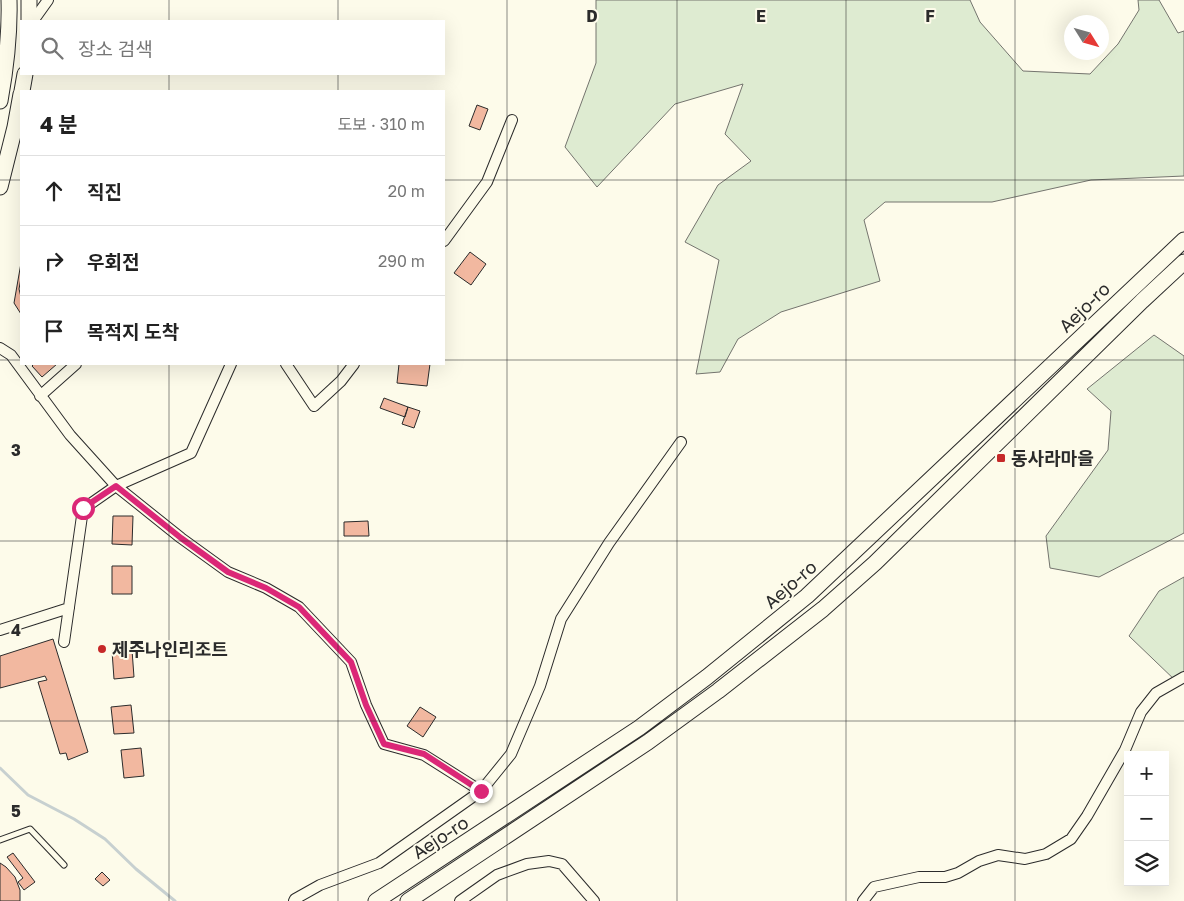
<!DOCTYPE html>
<html lang="ko">
<head>
<meta charset="utf-8">
<style>
	body { margin:0; font-family:"Golos Text","Noto Sans KR",sans-serif; background:#f6f6f6; color:#222 }
	.controls { position:absolute; right:15px; bottom:15px; display:grid; overflow:hidden; border-radius:0px; box-shadow:0 5px 20px #0002 }
	.controls button { width:45px; height:45px; display:grid; place-items:center; padding:0; border:0; border-bottom:1px solid #e0e0e0; background:#fff; color:#222; font:25px sans-serif }
	.compass { position:absolute; left:1064px; top:15px; width:45px; height:45px; border-radius:50%; background:#fff; box-shadow:0 5px 20px #0002; rotate:127deg }
	.stop { position:absolute; width:15px; height:15px; margin:-11px; border:4px solid #db2777; border-radius:50%; background:#fff }
	.stop.end { background:#db2777; border-color:#fff; box-shadow:0 1px 5px #0008 }
	.list { margin:0; padding:0; list-style:none }
	h2 { display:flex; justify-content:space-between; align-items:center; height:65px; margin:0; padding:0 20px; font-size:21px }
	h2 small { font-size:16px; font-weight:400; color:#767676 }
	.list li { display:grid; grid-template-columns:32px 1fr auto; gap:15px; align-items:center; box-sizing:border-box; height:70px; padding:0 20px; border-top:1px solid #e0e0e0 }
	.list b { display:block; font-size:19px; white-space:nowrap }
	.list em { font-size:16px; font-style:normal; color:#767676 }
	.icon { flex:none; width:28px; height:28px; fill:none; stroke:currentColor; stroke-width:2; stroke-linecap:round; stroke-linejoin:round }
	.map { position:relative; flex:none; width:1184px; height:901px; overflow:hidden }
	.search { position:absolute; background:#fff; box-shadow:0 5px 20px #0002; left:20px; top:20px; width:425px; height:55px; display:flex; align-items:center; gap:12px; box-sizing:border-box; padding:0 18px; border-radius:0px; color:#767676; font-size:19px }
	.panel { position:absolute; background:#fff; box-shadow:0 5px 20px #0002; left:20px; top:90px; width:425px; height:275px; border-radius:0px }
	.map>svg:first-child { display:block }
</style>
</head>
<body>
<div class="map">
<svg width="1184" height="901" viewBox="0 0 1184 901">
	<rect width="100%" height="100%" fill="#fdfbea"/>
	<path fill="#deebd1" stroke="#74746e" d="M596 0H970L980 22 1023 71 1090 74 1118 44 1139 10 1138 0H1159L1178 33 1184 31V176L1091 180 992 202H885L864 220 880 281 781 312 738 339 720 372 696 374 719 260 685 242 718 185 751 161 725 134 743 84 675 104 597 187 565 147 596 63Z
		M1154 335 1184 356V533L1099 577 1050 568 1046 536 1108 450 1111 411 1087 389Z
		M1184 577V679L1178 683 1129 636 1159 591Z"/>
	<g fill="none" stroke-linecap="round" stroke-linejoin="round">
		<path stroke="#c7d0d0" stroke-width="3" d="M0 768 28 795 74 819 105 839 136 869 175 901"/>
	</g>
	<path fill="#f2b8a0" stroke="#2b2b2b" d="M477 105 488 109 480 130 469 126Z
		M470 252 486 264 471 285 454 273Z
		M21 263V278L19 289 21 297V314L14 303Z
		M34 364H57L42 377 32 366Z
		M399 364H430L427 386 397 383Z
		M384 398 408 407 405 417 380 408Z
		M408 407 420 411 414 428 402 424Z
		M113 516H133L132 545 112 544Z
		M368 521 369 536H344V522Z
		M112 566H132V594H112Z
		M53 639 88 752 68 760 66 753 60 754 38 682 47 680 45 676 0 688V656Z
		M132 650 134 677 114 679 112 651Z
		M131 705 134 733 114 734 111 707Z
		M420 707 436 717 423 737 407 726Z
		M141 748 144 776 124 778 121 750Z
		M13 853 35 882 24 890 18 882 23 878 7 857Z
		M0 863 6 867 15 877 20 890V901H0Z
		M102 872 110 880 103 886 95 879Z"/>
	<g fill="none" stroke-linecap="round" stroke-linejoin="round">
		<defs>
			<path id="lane" d="M0 840 30 829 64 865"/>
			<path id="street" d="M33 21 48 0
				M444 241 487 182 512 120
				M0 348 11 355 70 435 116 486 181 538 228 572 266 588 299 607 351 662 366 705 384 744 424 755 481 791
				M286 364 314 406 341 381 354 364
				M40 396 76 364
				M0 630 69 608
				M64 642 83 509 116 486 191 453 231 364
				M294 901 295 899 320 885 379 863 481 791 511 754 540 686 561 619 609 543 681 442
				M460 901 497 875 527 864 549 861 562 864 594 901
				M863 901 874 887 919 877H945L958 873 979 861 998 855 1025 859 1046 854 1071 839 1087 816 1125 750 1141 712 1156 693 1184 677"/>
			<path id="secondary" d="M29 0V21
				M22 91 25 74
				M0 101C6 68 10 34 9 0
				M0 187 15 127 21 94
				M376 901 639 728 707 677 807 596 1184 240
				M408 901 648 742 718 691 823 609 875 563 1142 301 1184 262"/>
		</defs>
		<use href="#lane" stroke="#2b2b2b" stroke-width="7"/>
		<use href="#street" stroke="#2b2b2b" stroke-width="12"/>
		<use href="#secondary" stroke="#2b2b2b" stroke-width="17"/>
		<use href="#lane" stroke="#fdfbea" stroke-width="5"/>
		<use href="#street" stroke="#fdfbea" stroke-width="10"/>
		<use href="#secondary" stroke="#fdfbea" stroke-width="15"/>
	</g>
	<g fill="none" stroke-linecap="round" stroke-linejoin="round">
		<path stroke="#db2777" stroke-width="6" d="M83 508 116 486 181 538 228 572 266 588 299 607 351 662 366 705 384 744 424 754 481 791"/>
	</g>
	<path fill="none" stroke="#2b2b2b" stroke-width="1" stroke-opacity="0.55" d="M169 0V21M338 0V21M507 0V901M677 0V901M846 0V901M1015 0V901M169 74V91M338 74V91M0 180H21M444 180H1184M0 360H21M444 360H1184M169 364V901M338 364V901M0 541H1184M0 721H1184"/>
	<g fill="#c62828" stroke="#fdfbea" stroke-width="2">
		<rect x="996" y="453" width="10" height="10" rx="2.5"/>
		<circle cx="102" cy="649" r="5"/>
	</g>
	<g text-anchor="middle" dominant-baseline="central" stroke-width="4" stroke-linejoin="round" paint-order="stroke">
		<g font-size="18" fill="#2b2b2b" stroke="#fdfbea">
			<text transform="translate(1084 307) rotate(-44)">Aejo-ro</text>
			<text transform="translate(790 584) rotate(-41)">Aejo-ro</text>
			<text transform="translate(440 837) rotate(-33)">Aejo-ro</text>
		</g>
		<g font-size="18" font-weight="bold" fill="#2b2b2b" stroke="#fdfbea" text-anchor="start">
			<text x="1011" y="458">동사라마을</text>
			<text x="112" y="649">제주나인리조트</text>
		</g>
	</g>
	<g font-size="16" text-anchor="middle" font-weight="bold" fill="#2b2b2b" stroke="#fdfbea" stroke-width="4" stroke-linejoin="round" paint-order="stroke">
		<text x="592" y="22">D</text>
		<text x="761" y="22">E</text>
		<text x="930" y="22">F</text>
		<text x="16" y="456">3</text>
		<text x="16" y="636">4</text>
		<text x="16" y="817">5</text>
	</g>
</svg>
<div class="controls">
<button>+</button>
<button>−</button>
<button><svg class="icon" aria-label="layers" viewBox="0 0 24 24"><path d="M12 4l9 5-9 5-9-5zM3 14l9 5 9-5"/></svg></button>
</div>
<svg class="compass" viewBox="-18 -18 36 36"><path d="M0-13l5 13h-10z" fill="#e53935"/><path d="M0 13l5-13h-10z" fill="#767676"/></svg>
<div class="stop" style="left:83px;top:508px"></div>
<div class="stop end" style="left:481px;top:791px"></div>
<div class="search"><svg class="icon" aria-label="search" viewBox="0 0 24 24"><circle cx="10" cy="10" r="6"/><path d="M15 15l6 6"/></svg>장소 검색</div>
<section class="panel">
<h2>4 분<small>도보 · 310 m</small></h2>
<ul class="list">
<li><svg class="icon" aria-label="ahead" viewBox="0 0 24 24"><path d="M12 20V5M6 11l6-6 6 6"/></svg><div><b>직진</b></div><em>20 m</em></li>
<li><svg class="icon" aria-label="right" viewBox="0 0 24 24"><path d="M7 20v-9h11M14 6l5 5-5 5"/></svg><div><b>우회전</b></div><em>290 m</em></li>
<li><svg class="icon" aria-label="arrive" viewBox="0 0 24 24"><path d="M6 21V4h12l-3 4 3 4H6"/></svg><div><b>목적지 도착</b></div></li>
</ul>
</section>
</div>
</body>
</html>
